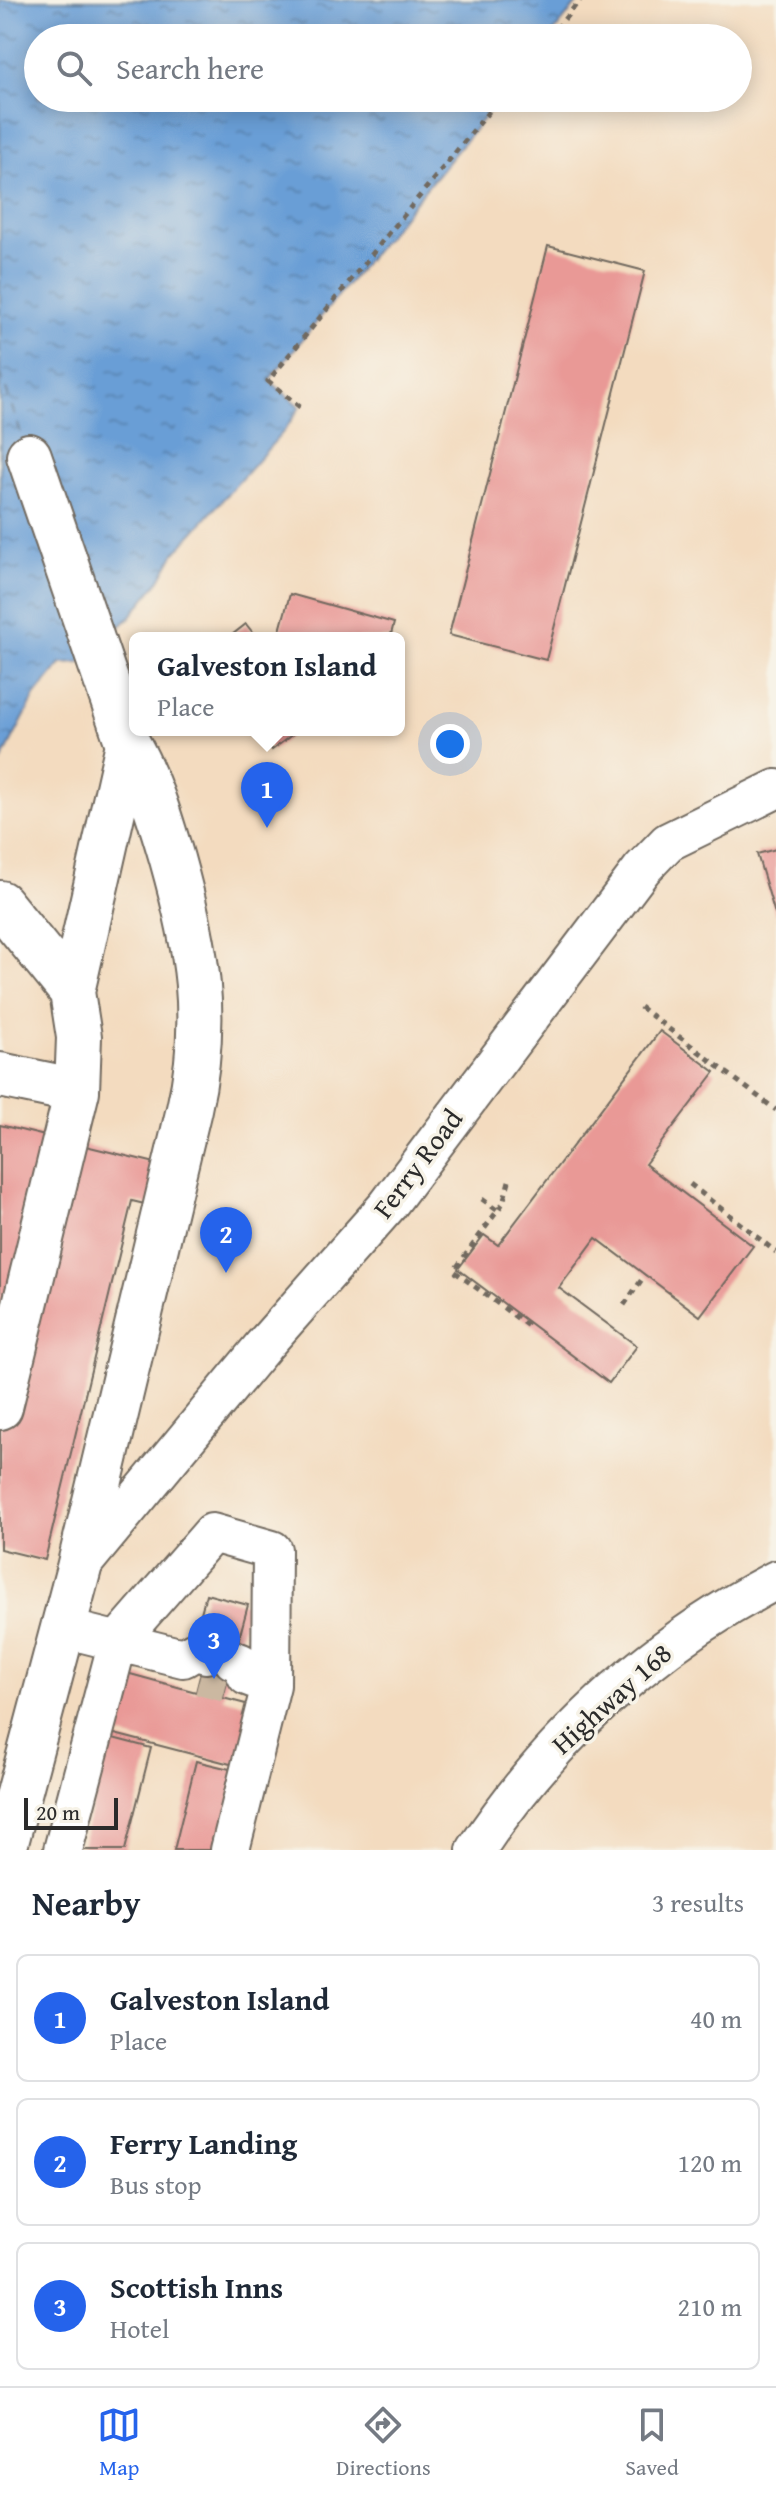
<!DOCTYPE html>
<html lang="en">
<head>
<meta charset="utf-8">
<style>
	body { margin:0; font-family:"Gentium Book Plus",serif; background:#f6f6f7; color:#1f2937 }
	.scale { position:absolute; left:24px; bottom:20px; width:94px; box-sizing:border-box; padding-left:8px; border:4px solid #2b2b2b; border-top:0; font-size:22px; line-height:28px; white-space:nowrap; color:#2b2b2b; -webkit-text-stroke:6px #f7f3e8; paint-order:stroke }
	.you { position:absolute; left:450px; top:744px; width:28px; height:28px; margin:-20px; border:6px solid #fff; border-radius:50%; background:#1a73e8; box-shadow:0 0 0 12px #1a73e833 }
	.badge { display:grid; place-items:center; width:52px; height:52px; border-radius:50%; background:#2563eb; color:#fff; font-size:26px; font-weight:700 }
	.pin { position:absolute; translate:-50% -66px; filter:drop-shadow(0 2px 4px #0008) }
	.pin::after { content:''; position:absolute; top:42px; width:28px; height:24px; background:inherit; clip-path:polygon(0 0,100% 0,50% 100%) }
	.popup { position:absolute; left:129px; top:632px; width:276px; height:104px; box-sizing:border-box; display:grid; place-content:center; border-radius:12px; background:#fff; filter:drop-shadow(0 2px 6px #0005); font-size:26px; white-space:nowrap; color:#747a83 }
	.popup b { font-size:30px; color:#1f2937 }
	.popup::after { content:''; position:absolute; left:50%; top:100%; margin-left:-16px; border:16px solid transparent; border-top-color:#fff }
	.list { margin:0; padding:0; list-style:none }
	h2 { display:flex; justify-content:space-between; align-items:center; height:104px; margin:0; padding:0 32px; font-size:34px }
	h2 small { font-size:26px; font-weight:400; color:#747a83 }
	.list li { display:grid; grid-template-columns:52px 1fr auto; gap:24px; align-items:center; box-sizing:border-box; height:128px; margin:0 16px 16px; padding:0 16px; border:2px solid #e0e1e3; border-radius:12px }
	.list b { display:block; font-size:30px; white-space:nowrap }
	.list p { margin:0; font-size:26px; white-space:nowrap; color:#747a83 }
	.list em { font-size:26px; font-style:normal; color:#747a83 }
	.icon { flex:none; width:44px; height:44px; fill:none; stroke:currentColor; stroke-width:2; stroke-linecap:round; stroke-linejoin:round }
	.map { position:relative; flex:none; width:776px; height:1850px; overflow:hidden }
	.search { position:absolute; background:#fff; box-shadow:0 4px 20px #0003; left:24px; right:24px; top:24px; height:88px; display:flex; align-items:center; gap:20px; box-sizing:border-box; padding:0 28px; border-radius:44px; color:#747a83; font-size:30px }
	.sheet { height:536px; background:#fff }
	nav { display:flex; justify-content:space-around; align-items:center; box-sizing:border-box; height:112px; border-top:2px solid #e0e1e3; background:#fff; font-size:22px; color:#747a83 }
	nav a { display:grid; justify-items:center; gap:4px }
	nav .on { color:#2563eb }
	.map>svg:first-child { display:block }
</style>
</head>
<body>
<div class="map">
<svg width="776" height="1850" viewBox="0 0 776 1850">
	<defs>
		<pattern id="water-ripples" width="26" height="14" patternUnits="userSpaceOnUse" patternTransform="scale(2)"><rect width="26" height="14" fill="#699ed6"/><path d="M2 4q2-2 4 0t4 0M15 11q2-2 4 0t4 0" fill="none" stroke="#5781ae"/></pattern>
	</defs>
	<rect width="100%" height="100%" fill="#f7f3e8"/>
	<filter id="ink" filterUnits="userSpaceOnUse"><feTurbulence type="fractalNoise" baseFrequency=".0125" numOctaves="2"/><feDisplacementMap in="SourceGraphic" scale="16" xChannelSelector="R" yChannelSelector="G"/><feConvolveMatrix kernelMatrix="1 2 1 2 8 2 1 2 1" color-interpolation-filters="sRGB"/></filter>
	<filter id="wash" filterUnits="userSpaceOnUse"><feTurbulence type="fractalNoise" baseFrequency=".006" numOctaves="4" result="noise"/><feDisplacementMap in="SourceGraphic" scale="32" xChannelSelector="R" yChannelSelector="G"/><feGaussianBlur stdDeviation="1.8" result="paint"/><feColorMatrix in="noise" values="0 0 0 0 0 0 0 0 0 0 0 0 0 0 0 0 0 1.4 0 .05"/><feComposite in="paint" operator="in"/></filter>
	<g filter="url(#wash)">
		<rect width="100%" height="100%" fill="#f3dbbf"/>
		<path fill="url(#water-ripples)" stroke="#4a6480" stroke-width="2" d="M0 0H580L549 38H38V98H500L269 380 300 407 284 431 174 554 160 580 130 617 81 663 61 664 35 696 0 764Z"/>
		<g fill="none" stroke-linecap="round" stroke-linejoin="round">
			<path stroke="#44596f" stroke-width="2" stroke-dasharray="10 8" stroke-linecap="butt" d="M0 372 22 436"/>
		</g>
		<g id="blocks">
			<path fill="#e99996" d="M548 246 645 271 546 660 449 635Z
				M290 594 394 623 390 638H278Z
				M246 624 257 638H228Z
				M257 730H298L272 750Z
				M776 849V914H775L757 854Z
				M660 1031 715 1072 645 1164 753 1246 700 1316 596 1238 559 1288 637 1346 609 1383 458 1269 484 1235 498 1245Z
				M0 1125 196 1173 186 1214 132 1201 45 1560 0 1549Z
				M206 1594 248 1605 223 1698 257 1707 242 1767 107 1732 123 1672 196 1692 209 1640 195 1636Z
				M109 1737 151 1748 125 1850H81Z
				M196 1761 238 1771 218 1850H174Z"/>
		</g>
	</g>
	<g filter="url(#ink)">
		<use href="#blocks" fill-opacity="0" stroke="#71695f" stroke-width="2"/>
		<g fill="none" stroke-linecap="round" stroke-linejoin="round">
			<path stroke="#cbb8a1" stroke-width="38" stroke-dasharray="38 19" stroke-linecap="butt" d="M200 1676 227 1683"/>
			<defs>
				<path id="minor" d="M79 1568 264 1345 388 1205 642 869 668 842 776 789
					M63 1628 183 1658 195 1651 206 1654
					M233 1660 241 1663 247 1676 271 1685
					M63 1850 118 1641 212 1533 272 1550 271 1685 230 1850
					M476 1850C553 1734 652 1645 776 1580"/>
				<path id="major" d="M0 903 72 992
					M0 1075 77 1091
					M0 1407 77 1091 79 1037 72 992 128 744
					M4 1850 79 1568 189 1109C210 1017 197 948 172 859 160 818 149 781 128 744L29 456"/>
			</defs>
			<use href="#minor" stroke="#71695f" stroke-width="42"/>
			<use href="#major" stroke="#71695f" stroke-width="48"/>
			<path stroke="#71695f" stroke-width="5" stroke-dasharray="6 6" stroke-linecap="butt" d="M549 38 580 0
				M300 407 268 381 500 98
				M640 1007 776 1110
				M509 1181 503 1203 454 1271 528 1326
				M690 1184 776 1252
				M482 1199 498 1211
				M624 1305 645 1275"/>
			<use href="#minor" stroke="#fff" stroke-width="38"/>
			<use href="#major" stroke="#fff" stroke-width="44"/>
		</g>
	</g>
	<g text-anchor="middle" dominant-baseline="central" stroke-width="7" stroke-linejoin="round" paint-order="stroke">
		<g font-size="28" fill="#2b2b2b" stroke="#f7f3e8">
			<text transform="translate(417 1163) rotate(-53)">Ferry Road</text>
			<text transform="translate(611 1698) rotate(-42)">Highway 168</text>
		</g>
	</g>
</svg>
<div class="scale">20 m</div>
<div class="you"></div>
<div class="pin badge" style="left:267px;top:828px">1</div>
<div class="popup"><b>Galveston Island</b>Place</div>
<div class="pin badge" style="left:226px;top:1273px">2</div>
<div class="pin badge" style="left:214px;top:1679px">3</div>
<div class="search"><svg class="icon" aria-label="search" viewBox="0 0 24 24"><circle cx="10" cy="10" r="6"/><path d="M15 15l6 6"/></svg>Search here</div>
</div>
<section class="sheet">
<h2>Nearby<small>3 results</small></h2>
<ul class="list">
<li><span class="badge">1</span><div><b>Galveston Island</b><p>Place</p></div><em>40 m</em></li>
<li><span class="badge">2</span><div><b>Ferry Landing</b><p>Bus stop</p></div><em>120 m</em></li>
<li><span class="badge">3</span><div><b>Scottish Inns</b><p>Hotel</p></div><em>210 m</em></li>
</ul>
</section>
<nav>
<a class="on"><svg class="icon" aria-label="map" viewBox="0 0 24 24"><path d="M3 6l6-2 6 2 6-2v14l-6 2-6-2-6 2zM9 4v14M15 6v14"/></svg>Map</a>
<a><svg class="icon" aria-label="directions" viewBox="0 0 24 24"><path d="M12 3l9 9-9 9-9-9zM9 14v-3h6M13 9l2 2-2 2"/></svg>Directions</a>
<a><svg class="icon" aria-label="saved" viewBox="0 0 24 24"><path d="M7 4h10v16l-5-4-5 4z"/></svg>Saved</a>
</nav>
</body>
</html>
